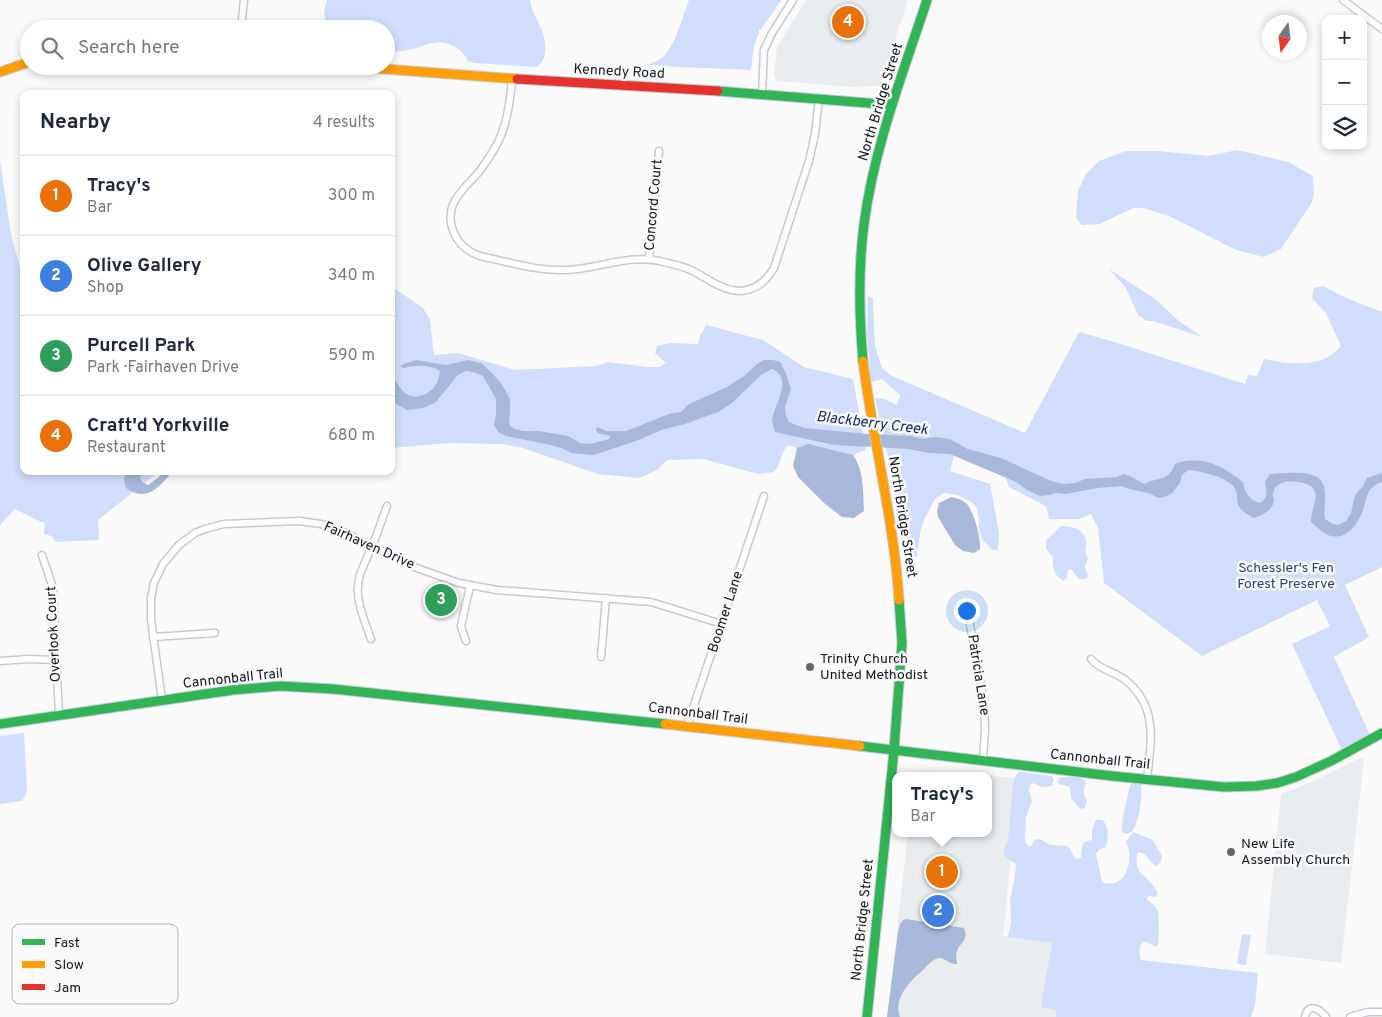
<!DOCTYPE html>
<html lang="en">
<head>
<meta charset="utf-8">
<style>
	body { margin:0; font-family:Overpass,sans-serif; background:#f2f2f3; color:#1f2937 }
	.controls { position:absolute; right:15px; top:15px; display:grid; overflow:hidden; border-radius:10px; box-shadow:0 2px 8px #0003 }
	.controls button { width:45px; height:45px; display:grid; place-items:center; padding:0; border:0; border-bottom:1px solid #e0e1e3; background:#fff; color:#1f2937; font:25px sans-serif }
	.compass { position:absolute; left:1262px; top:15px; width:45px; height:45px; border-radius:50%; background:#fff; box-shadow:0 2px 8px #0003; rotate:194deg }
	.you { position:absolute; left:966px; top:610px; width:18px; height:18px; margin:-12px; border:4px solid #fff; border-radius:50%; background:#1a73e8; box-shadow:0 0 0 8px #1a73e833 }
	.badge { display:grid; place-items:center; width:32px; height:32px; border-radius:50%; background:#b45309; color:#fff; font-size:16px; font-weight:700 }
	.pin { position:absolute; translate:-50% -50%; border:2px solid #fff; box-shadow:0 1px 5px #0006 }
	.popup { position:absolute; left:892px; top:772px; width:100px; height:65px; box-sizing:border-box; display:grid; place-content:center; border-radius:10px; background:#fff; filter:drop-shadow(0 1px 4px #0005); font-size:16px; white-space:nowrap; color:#747a83 }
	.popup b { font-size:19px; color:#1f2937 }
	.popup::after { content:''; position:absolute; left:50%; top:100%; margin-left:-10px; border:10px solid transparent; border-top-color:#fff }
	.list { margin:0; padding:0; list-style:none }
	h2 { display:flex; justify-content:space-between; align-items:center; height:65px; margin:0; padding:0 20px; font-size:21px }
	h2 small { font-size:16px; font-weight:400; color:#747a83 }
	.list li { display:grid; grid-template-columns:32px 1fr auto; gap:15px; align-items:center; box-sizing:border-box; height:80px; padding:0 20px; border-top:1px solid #e0e1e3 }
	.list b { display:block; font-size:19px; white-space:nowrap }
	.list p { margin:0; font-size:16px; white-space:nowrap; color:#747a83 }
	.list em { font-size:16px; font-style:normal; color:#747a83 }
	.icon { flex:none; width:28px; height:28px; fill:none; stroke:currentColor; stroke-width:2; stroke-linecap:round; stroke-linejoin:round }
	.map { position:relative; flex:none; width:1382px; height:1017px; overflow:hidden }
	.search { position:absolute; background:#fff; box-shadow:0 2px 8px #0003; left:20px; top:20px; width:375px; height:55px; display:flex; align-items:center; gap:12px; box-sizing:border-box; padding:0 18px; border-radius:28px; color:#747a83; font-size:19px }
	.panel { position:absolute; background:#fff; box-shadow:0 2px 8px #0003; left:20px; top:90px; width:375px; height:385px; border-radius:10px }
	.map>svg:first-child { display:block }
</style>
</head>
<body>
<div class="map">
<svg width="1382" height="1017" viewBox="0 0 1382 1017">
	<rect width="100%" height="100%" fill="#fafafa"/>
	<path fill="#eaedf0" d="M806 0H908L880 86 851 87 777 81 774 76 777 47Z
		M1362 757 1364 760 1341 963 1265 954 1281 794 1312 782Z
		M923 771 1019 778 1003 936 1052 943 1042 1007 1056 1010V1017H887L908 833H988V776H919Z"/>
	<path fill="#d1defb" d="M327 0H530C533 20 548 30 545 53 544 59 542 62 538 67H535L474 63 468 61C462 48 447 40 433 43 426 44 420 47 414 49 408 50 401 51 394 52L392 56 386 58V29H338L329 23 325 19 324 12Z
		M689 0H781L762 28 759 30V33L754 45 751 70 681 67 646 65C653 63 659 61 664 56 676 43 683 16 689 0Z
		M1237 150 1288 162 1313 176 1314 195 1311 204 1281 249 1264 257 1236 250 1169 216 1143 208H1133L1100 224 1082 225 1076 218 1078 191 1086 174 1099 161 1126 151H1158L1209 156Z
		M0 161 11 234 24 283V471H160L98 520 99 540 56 542 51 536 44 534 45 523 39 521 15 509 0 525Z
		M1109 269 1154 298 1180 322 1203 337 1153 321H1147L1138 315 1126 288Z
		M391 286 423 308 430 320 434 355 458 353 515 370 596 366 608 362 648 367H659L666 363 655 353 657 346 671 343 698 344 700 336 706 325 763 340 804 367 853 379 866 450 853 455 808 445 797 448 787 445C781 455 781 463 774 472L758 474 703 459 667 460 657 470 639 478 598 474 520 447 500 444 450 443 391 448Z
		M1323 286 1344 297 1382 312V567L1345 585 1369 637 1334 657 1371 737 1343 752 1292 644 1330 626 1317 600 1202 656 1104 583 1098 528 1091 514 1079 519H1049L1046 506 1009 487 1000 462 957 444 950 471 990 484 999 533 998 550H992L982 539 979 529V519L976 506 970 501 957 495 944 493 935 499 923 522 920 533 917 556 912 560H908L904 557 888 456 875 398 884 399 897 405 900 395 882 379 871 382 867 334 868 296 873 298 875 346 882 368 890 375 1025 433 1079 332 1121 344 1245 384 1248 375 1257 376 1264 359C1283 363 1310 367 1328 357 1333 354 1337 350 1341 346L1326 313 1312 298 1314 288Z
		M1062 526C1072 526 1085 530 1086 541 1087 550 1083 549 1088 558L1085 566 1088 577 1085 579H1079L1071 569 1068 570 1067 577 1064 581C1055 577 1052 567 1053 557L1046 549V540C1052 536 1056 529 1062 526Z
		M24 733 27 793 22 801 0 804V736Z
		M1019 772 1052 776 1054 781 1051 786 1042 787 1033 783 1030 785 1029 790 1032 802 1026 816 1025 842 1029 847 1032 845 1033 841 1037 839 1042 840 1050 845 1066 846 1070 848 1075 859 1081 858 1082 848 1084 842 1092 840V830L1096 820H1102C1110 827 1108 838 1106 847L1099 850 1096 854 1102 882C1126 891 1135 859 1126 842L1133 832 1153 840 1162 856 1161 862 1156 866C1148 861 1147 853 1139 852L1137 854C1135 873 1141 872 1151 883 1154 886 1156 890 1158 894L1156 897 1150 896 1147 897V900C1151 903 1157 907 1158 912 1159 915 1159 942 1158 945L1156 947 1147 942H1143C1138 948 1139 952 1141 960L1258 973 1255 1005 1251 1017H1056V1010L1041 1007 1052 943 1008 937 1011 923 1010 899 1014 882 1016 864C1004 857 1000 855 1008 841L1013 783 1016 775Z
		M1060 777H1076L1084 779 1086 784C1083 789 1083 795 1087 800L1085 808 1082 809C1077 807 1075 802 1071 798L1070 787 1059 784 1058 782Z
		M1132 783 1141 784C1143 793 1139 827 1131 832 1128 834 1127 833 1123 833 1119 824 1128 797 1130 786Z
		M1242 934 1251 935 1246 965 1237 964Z"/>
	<path fill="#a7b8db" d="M416 360 446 365 468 360 481 363 490 371 501 383 510 399V412L509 421 510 426 514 429 525 431H539L568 436 580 443 590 444 609 439 610 436 598 433 596 430 597 427 606 431H626L669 414 681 412 689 404 725 388 744 376 757 364 764 360H773L780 362 785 371 791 389 785 407 786 416 789 422 804 428 868 434 911 436 923 439 936 437 950 439 968 449 1001 458 1051 481 1064 484 1075 483 1085 479 1117 477 1123 474 1130 476 1144 484C1159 476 1167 483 1175 464 1200 454 1223 466 1243 482 1244 492 1250 501 1260 503 1268 498 1267 491 1265 482L1270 474C1285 474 1320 467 1324 487 1327 497 1323 508 1325 519L1333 524 1338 525 1346 521 1351 513 1355 495 1363 486 1367 478 1382 473V482C1366 486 1367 500 1362 513 1356 527 1343 543 1326 534 1321 531 1316 526 1311 522 1311 504 1327 487 1299 482 1289 481 1276 480 1273 493 1272 496 1274 498 1274 501 1272 511 1262 515 1254 518 1249 515 1241 511 1239 506 1236 502 1238 495 1236 491 1231 477 1201 471 1188 470L1182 475 1180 483 1172 493 1165 497 1159 498 1148 493 1129 489 1122 486 1097 488 1066 494 1055 493 1049 495 1040 496 1027 490 1016 482 950 454 929 453 908 449 891 448 834 445 775 432C774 428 772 424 772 420 774 405 794 378 772 369L761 375 732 403 718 412 685 424 661 430 639 440 594 455 571 453 564 449 551 445 506 436 498 432 494 425 496 414V399L483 376 476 373 466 371 458 375 435 403 423 408 407 410 396 404 392 397 391 375C396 380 398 386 403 391 412 401 428 396 435 386 438 382 439 376 440 371 430 364 415 365 404 368L401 367V365Z
		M808 444 853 455C864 470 863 492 864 511L854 518 842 517 824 503 798 477 793 466 797 448Z
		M126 471H141C138 478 142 483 148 485L159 477 163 471H173C159 487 147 503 126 488L124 480Z
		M951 497C957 498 962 500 966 503 974 511 981 538 980 549L974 553 963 551 955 545 938 517 937 511 939 503Z
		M906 919 964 928C969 941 961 941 957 951 955 955 957 960 957 964 950 965 946 958 939 958 932 959 927 966 923 970 910 981 893 998 900 1017H887L898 932 900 924 903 920Z"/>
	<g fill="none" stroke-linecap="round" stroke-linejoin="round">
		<defs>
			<path id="street" d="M1343 0 1382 29
				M241 29 244 0
				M512 79C510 102 507 126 496 146 491 155 485 164 479 172 462 191 441 206 455 235 460 246 469 252 480 256 508 262 537 271 566 270 598 269 627 254 660 261 671 264 683 266 693 271 708 279 723 291 741 291 756 290 767 280 774 268L809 161 815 134 819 99
				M762 94 764 50 772 33 793 0
				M649 260 659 151
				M42 555 53 588 59 715
				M969 619 984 702 985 729 983 761
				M153 637 215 633
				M371 639C366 625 359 609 358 594 356 576 366 562 372 546 378 533 382 519 387 506
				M466 641 461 626 470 586
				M601 657 606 598
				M1091 659C1100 670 1113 671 1124 679 1159 706 1151 741 1147 779
				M0 661 29 659 56 660
				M162 700 151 620V598L154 583 163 564 179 545 195 533 205 529 224 524 299 521 321 524 346 533 414 567 459 583 497 590 651 602 722 624
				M687 726 764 496
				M1305 1017C1308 1002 1320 1009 1326 1017
				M1350 1017 1368 1012H1382"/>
			<path id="fast" d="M718 91 892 105
				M863 361C859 315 858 270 864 224 874 147 903 73 927 0
				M0 724 233 690 280 686 333 689 665 724
				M860 746 1112 776 1224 787 1257 786 1277 783 1296 777 1333 760 1382 733
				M867 1017 894 750 902 643 899 600"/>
			<path id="slow" d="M345 66 517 79
				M0 72 29 62
				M863 361C873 441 894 520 899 600
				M665 724 860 746"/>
			<path id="jam" d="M517 79 718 91"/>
		</defs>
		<use href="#street" stroke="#c6c9ce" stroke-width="9"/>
		<use href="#fast" stroke="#c6c9ce" stroke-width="11"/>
		<use href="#slow" stroke="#c6c9ce" stroke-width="11"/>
		<use href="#jam" stroke="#c6c9ce" stroke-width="11"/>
		<use href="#street" stroke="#fefefe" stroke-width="6"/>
		<use href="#fast" stroke="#30b455" stroke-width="9"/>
		<use href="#slow" stroke="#ff9f0a" stroke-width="9"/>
		<use href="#jam" stroke="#e5322d" stroke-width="9"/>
	</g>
	<g fill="#63666c" stroke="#fafafa" stroke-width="2">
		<circle cx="810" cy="667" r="5"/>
		<circle cx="1231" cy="852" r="5"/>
	</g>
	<g text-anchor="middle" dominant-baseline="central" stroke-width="5" stroke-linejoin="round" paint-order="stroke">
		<g font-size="14" fill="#12161f" stroke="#fafafa">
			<text transform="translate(619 72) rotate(3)">Kennedy Road</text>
			<text transform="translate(881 102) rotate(-73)">North Bridge Street</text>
			<text transform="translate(654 205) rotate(-85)">Concord Court</text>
			<text transform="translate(902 517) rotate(81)">North Bridge Street</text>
			<text transform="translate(369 546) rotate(24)">Fairhaven Drive</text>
			<text transform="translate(726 612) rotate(-72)">Boomer Lane</text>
			<text transform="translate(54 634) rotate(-93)">Overlook Court</text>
			<text transform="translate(978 675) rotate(81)">Patricia Lane</text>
			<text transform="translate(233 679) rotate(-6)">Cannonball Trail</text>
			<text transform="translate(698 714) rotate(7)">Cannonball Trail</text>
			<text transform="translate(1100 760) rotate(6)">Cannonball Trail</text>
			<text transform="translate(863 920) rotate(-84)">North Bridge Street</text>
		</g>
		<g font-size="14" fill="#26407f" stroke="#fafafa">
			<text x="1286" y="568">Schessler's Fen<tspan x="1286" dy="16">Forest Preserve</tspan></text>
		</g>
		<g font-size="14" fill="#12161f" stroke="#fafafa" text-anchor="start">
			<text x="820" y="659">Trinity Church<tspan x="820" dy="16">United Methodist</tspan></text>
			<text x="1241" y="844">New Life<tspan x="1241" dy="16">Assembly Church</tspan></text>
		</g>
		<g font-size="15" font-style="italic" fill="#0d245f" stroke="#fafafa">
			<text transform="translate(872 424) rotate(7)">Blackberry Creek</text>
		</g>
	</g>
	<rect x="12" y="924" width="166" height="80" rx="8" fill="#fafafa" stroke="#b4b6b8" stroke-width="1"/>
	<rect x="22" y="939" width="23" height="6" fill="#30b455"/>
	<rect x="22" y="961" width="23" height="7" fill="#ff9f0a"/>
	<rect x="22" y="984" width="23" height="6" fill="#e5322d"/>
	<g font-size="14" fill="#12161f">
		<text x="54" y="947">Fast</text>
		<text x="54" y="969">Slow</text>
		<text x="54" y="992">Jam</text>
	</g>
</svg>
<div class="controls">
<button>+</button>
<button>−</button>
<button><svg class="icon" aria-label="layers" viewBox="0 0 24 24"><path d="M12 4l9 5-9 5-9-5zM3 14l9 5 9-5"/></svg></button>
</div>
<svg class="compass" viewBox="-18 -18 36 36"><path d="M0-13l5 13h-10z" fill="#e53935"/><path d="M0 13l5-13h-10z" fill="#747a83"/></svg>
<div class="you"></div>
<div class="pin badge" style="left:942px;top:872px;background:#e8710a">1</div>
<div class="popup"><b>Tracy's</b>Bar</div>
<div class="pin badge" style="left:938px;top:911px;background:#3f7fe0">2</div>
<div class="pin badge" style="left:441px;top:600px;background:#2e9e5b">3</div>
<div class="pin badge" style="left:848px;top:22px;background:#e8710a">4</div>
<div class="search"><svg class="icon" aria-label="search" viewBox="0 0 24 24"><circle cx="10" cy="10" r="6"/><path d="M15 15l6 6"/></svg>Search here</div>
<section class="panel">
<h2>Nearby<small>4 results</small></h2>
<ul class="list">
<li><span class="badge" style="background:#e8710a">1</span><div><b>Tracy's</b><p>Bar</p></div><em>300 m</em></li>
<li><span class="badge" style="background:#3f7fe0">2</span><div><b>Olive Gallery</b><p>Shop</p></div><em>340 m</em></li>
<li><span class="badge" style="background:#2e9e5b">3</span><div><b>Purcell Park</b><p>Park · Fairhaven Drive</p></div><em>590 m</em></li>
<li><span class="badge" style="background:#e8710a">4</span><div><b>Craft'd Yorkville</b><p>Restaurant</p></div><em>680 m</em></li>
</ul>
</section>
</div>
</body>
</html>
